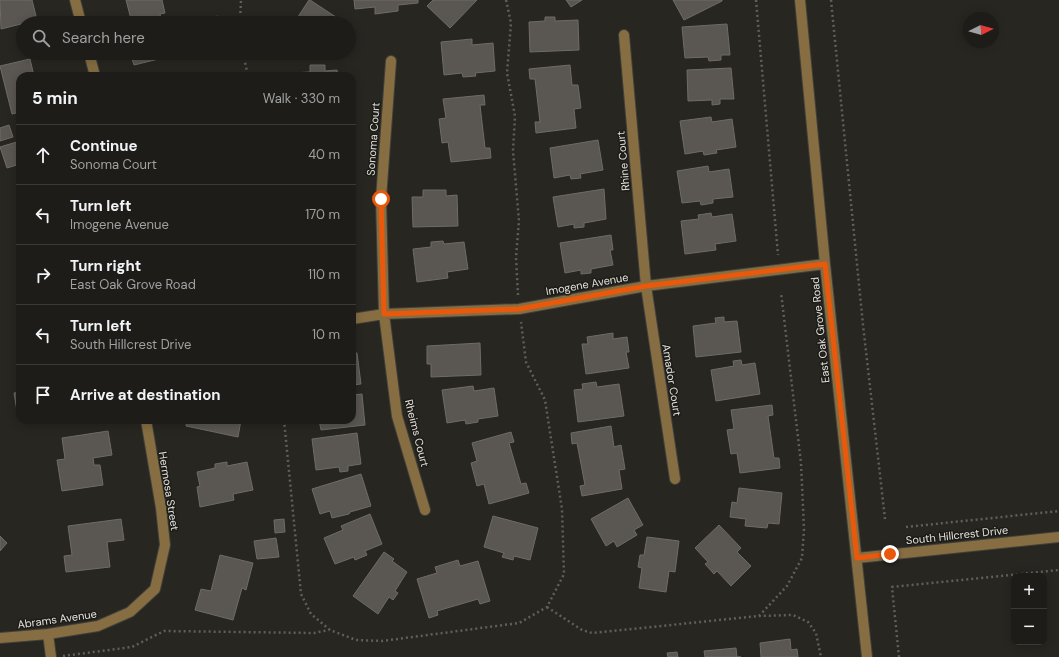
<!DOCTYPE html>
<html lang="en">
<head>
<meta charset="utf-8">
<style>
	body { margin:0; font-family:"DM Sans",sans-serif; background:#2a2925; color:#f1f3f6 }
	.controls { position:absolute; right:12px; bottom:12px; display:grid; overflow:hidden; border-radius:8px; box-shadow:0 2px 10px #0003 }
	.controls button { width:36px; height:36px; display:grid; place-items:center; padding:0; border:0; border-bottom:1px solid #3b3a37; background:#1d1c18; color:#f1f3f6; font:20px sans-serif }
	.compass { position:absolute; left:963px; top:12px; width:36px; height:36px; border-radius:50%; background:#1d1c18; box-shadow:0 2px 10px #0003; rotate:84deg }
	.stop { position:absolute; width:12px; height:12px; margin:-9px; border:3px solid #ea580c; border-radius:50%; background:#fff }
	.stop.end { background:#ea580c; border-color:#fff; box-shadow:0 1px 4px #0008 }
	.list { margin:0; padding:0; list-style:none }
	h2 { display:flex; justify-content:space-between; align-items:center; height:52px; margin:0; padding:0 16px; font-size:17px }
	h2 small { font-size:13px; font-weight:400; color:#a0a1a2 }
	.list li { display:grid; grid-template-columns:26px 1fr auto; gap:12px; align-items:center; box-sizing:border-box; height:60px; padding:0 16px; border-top:1px solid #3b3a37 }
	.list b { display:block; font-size:15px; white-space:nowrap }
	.list p { margin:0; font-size:13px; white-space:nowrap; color:#a0a1a2 }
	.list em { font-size:13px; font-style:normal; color:#a0a1a2 }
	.icon { flex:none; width:22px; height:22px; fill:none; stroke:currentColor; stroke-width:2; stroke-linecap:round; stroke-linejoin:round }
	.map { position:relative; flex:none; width:1059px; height:657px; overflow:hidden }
	.search { position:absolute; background:#1d1c18; box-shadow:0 2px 10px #0003; left:16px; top:16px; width:340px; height:44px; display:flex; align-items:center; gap:10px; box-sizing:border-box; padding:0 14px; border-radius:22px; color:#a0a1a2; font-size:15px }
	.panel { position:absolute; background:#1d1c18; box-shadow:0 2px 10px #0003; left:16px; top:72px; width:340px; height:352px; border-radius:12px }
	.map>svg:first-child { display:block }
</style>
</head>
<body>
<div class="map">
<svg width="1059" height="657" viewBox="0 0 1059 657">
	<rect width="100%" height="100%" fill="#272620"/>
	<path fill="#5a5651" stroke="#6f6b66" d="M0 0H32L37 20 1 29Z
		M126 0H162L165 13 160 14 162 23H132Z
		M309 0H310L345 23H294Z
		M354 0H418V3L398 5V11L375 14V7L355 9Z
		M433 0H477L450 28 427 6Z
		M566 0H582L571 7Z
		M673 0H722V1L684 20Z
		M218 16 220 23H205L204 20Z
		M545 17H555V21L578 20 579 50 530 52 529 22 545 21Z
		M727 24 730 55H721V60L709 61 708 57 685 58 682 27Z
		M472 39V45L493 43 495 71 475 73 476 76 463 77 462 73 444 75 441 42Z
		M130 53H170L171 56 134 65Z
		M30 59 34 76H20V112L12 114 0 66Z
		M310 65H325V71L337 70 338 76H291V73L310 72Z
		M570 65 572 85H578L581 108 574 109 576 128 536 133 535 122H540L535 79H530L529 69Z
		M731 68 734 99H720V104L712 105V100L688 101 687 70Z
		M484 95 485 105H480L485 148H490L491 158 451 162 448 142 442 143 439 119 446 118 443 99Z
		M711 117 712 122 732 119 736 147 716 150 717 153 704 155 703 151 685 154 680 121Z
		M9 125 13 137 0 141V128Z
		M598 140 603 170 580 174 581 178 571 179 570 175 554 178 550 148Z
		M20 141V164L7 168 0 147Z
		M708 166 709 172 729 169 733 197 713 199V203L701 205 700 201 682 203 677 171Z
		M604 189 606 219 584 223V227L574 228V224L558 227 553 197Z
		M423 190H446V196L457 195 458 226 413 227 412 197H423Z
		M711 213 712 217 732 214 736 241 715 244 716 250 685 254 681 221 699 219 698 215Z
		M611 235 613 250H610L613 265 591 269V273L581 274V270L565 273 560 243Z
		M443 241 444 244 464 242 468 269 447 272 448 278 417 282 413 249 431 247V242Z
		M724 317V322L737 321 741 352 696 357 693 326 716 323 715 318Z
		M613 333V339L627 337 629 352H626L629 368 586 374 582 344H588L587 337Z
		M480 343 481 375 431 377V364H427V346Z
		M352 353H357L361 384 352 385Z
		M741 360 742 365 755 363 760 394 716 401 711 370 734 366 733 361Z
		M596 382 597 387 619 384 624 416 578 422 574 390 583 389 582 384Z
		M473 386 474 391 494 388 498 416 478 419V422L466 424 465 420 447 423 442 390Z
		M20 392V417H18L14 393Z
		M362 394 365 425 321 430 319 420H352V395Z
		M772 405 773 415 768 416 774 458H779L780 468 740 473 737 453 731 454 727 430 734 429 731 410Z
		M187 420H241L238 437 186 426Z
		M611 426 614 447 621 445 625 469 619 470 622 489 582 496 580 486 585 485 577 443 572 444 571 433Z
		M108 431 112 455 93 458 94 465H100L103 485 62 491 57 460 65 459 62 438Z
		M511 432 514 442 509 443 521 484 526 483 529 493 489 504 484 484 477 486 471 463 477 461 472 443Z
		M357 433 361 464 348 466V471L340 472 339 467 316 470 312 439Z
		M227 462V466L247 462 253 490 233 494 234 500 200 507 197 487 200 486 197 472 215 468V464Z
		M361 474 371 506 350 512 349 514 332 518 330 511 320 514 312 489Z
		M739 488 782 493 779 524 768 523 767 528 745 526 746 519 730 517 732 502 737 503Z
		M628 498 643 525 634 530 637 535 617 547 614 541 606 546 591 519Z
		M370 514 382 544 365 551 367 555 355 560 354 557 335 564 324 538 343 530 341 526Z
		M493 516 538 528 530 560 514 556 513 560 502 557 504 553 484 547Z
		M121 519 124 540 107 542 110 567 66 572 64 556 72 555 68 526Z
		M284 519 285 532 275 533 274 520Z
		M719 525 741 548 737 552 751 566 731 586 717 571 714 574 705 564 708 562 695 548Z
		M0 536 7 543 0 551Z
		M647 537 679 541 675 572 669 571 666 592 639 588 642 568 638 567 640 555H644Z
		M276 538 279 557 257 559 254 541Z
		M384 552 394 559 392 561 407 572 395 591 398 593 393 600 389 597 378 614 353 596Z
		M220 555 253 563 246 590 242 588 233 620 195 610 201 589 211 591Z
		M458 560 460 566 478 561 490 601 480 604 478 599 437 611 438 615 429 618 417 579 437 573 435 567Z
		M790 639 791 650 797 649 798 657H761L760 643Z
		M736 648 737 657H741H705L704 651Z
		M677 652 678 657H668L667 653Z"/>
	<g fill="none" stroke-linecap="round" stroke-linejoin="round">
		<defs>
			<path id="minor" d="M75 0 81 23
				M800 0 825 264 867 657
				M624 35 646 286 675 479
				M89 53 95 76
				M391 61 381 199 384 314 397 416 425 510
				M352 319 384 314 519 309 646 286 825 264
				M857 558 1059 537
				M48 634 51 657
				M0 638 48 634 98 626 130 612 155 589 165 545 161 508 146 420"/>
		</defs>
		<use href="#minor" stroke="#41403b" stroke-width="12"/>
		<path stroke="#605f5a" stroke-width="2.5" stroke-dasharray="2 3" stroke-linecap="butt" d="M506 0 511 23 507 73 515 116 513 151 519 221 516 257 518 295
			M756 0 778 255
			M831 0 863 325 885 519
			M240 23 241 0
			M243 53 248 76
			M284 420 301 594 311 614 330 630 356 640 382 641 519 623 547 607 564 574 562 509 545 400 526 362 521 322
			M906 527 1059 511
			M547 607 582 630 592 633 759 616 793 615 808 622 816 633 821 657
			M759 616 787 586 802 558 804 529 801 463 781 292
			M63 656 132 647 164 631 314 633 329 630
			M899 657 892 587 1059 570"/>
		<use href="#minor" stroke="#866e42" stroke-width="10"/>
	</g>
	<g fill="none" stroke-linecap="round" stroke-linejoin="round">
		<path stroke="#ea580c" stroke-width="5" d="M381 199 384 314 519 309 646 286 825 264 857 558 890 554"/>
	</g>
	<g text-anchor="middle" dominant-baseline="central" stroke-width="3" stroke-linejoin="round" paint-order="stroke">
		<g font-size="11" fill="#e2e1de" stroke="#1d1c17">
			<text transform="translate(373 139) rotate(-86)">Sonoma Court</text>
			<text transform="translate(623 161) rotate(-95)">Rhine Court</text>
			<text transform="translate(587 284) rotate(-10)">Imogene Avenue</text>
			<text transform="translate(820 330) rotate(-96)">East Oak Grove Road</text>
			<text transform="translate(672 380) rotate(81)">Amador Court</text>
			<text transform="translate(417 433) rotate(76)">Rheims Court</text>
			<text transform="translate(169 491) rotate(81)">Hermosa Street</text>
			<text transform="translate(957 535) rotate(-6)">South Hillcrest Drive</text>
			<text transform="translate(57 619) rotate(-8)">Abrams Avenue</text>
		</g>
	</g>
</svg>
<div class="controls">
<button>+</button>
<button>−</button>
</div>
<svg class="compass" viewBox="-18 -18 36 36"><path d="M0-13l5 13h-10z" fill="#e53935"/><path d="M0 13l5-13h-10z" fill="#a0a1a2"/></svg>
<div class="stop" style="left:381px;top:199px"></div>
<div class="stop end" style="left:890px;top:554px"></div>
<div class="search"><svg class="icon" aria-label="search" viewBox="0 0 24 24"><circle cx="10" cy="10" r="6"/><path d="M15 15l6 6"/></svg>Search here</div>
<section class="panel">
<h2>5 min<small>Walk · 330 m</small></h2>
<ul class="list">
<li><svg class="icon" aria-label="ahead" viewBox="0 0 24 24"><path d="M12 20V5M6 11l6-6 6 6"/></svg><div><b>Continue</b><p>Sonoma Court</p></div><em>40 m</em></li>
<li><svg class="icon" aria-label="left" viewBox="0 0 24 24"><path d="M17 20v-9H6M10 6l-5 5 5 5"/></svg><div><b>Turn left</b><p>Imogene Avenue</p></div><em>170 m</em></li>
<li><svg class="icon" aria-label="right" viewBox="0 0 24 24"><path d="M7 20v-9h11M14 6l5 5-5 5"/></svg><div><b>Turn right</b><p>East Oak Grove Road</p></div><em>110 m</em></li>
<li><svg class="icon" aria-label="left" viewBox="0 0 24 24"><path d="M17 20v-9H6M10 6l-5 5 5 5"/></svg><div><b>Turn left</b><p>South Hillcrest Drive</p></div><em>10 m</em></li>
<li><svg class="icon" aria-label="arrive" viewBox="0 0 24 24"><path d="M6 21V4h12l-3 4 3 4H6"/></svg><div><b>Arrive at destination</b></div></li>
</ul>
</section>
</div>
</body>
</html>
